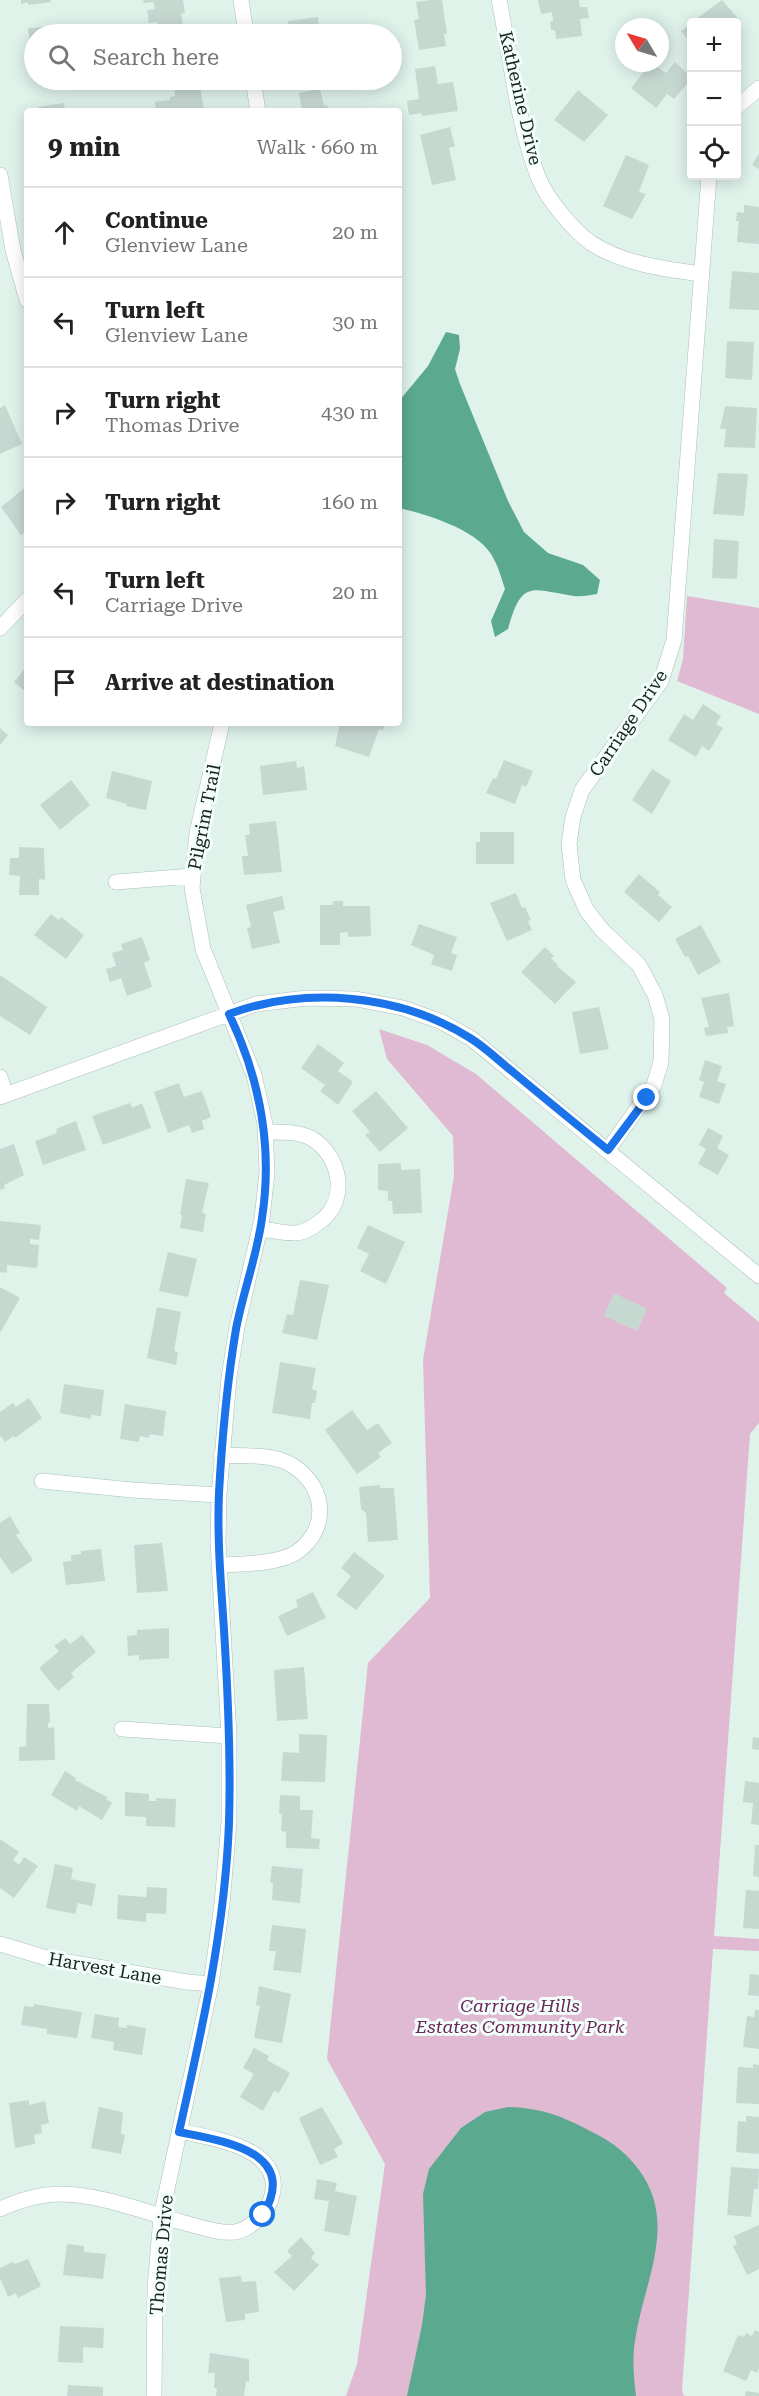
<!DOCTYPE html>
<html lang="en">
<head>
<meta charset="utf-8">
<style>
	body { margin:0; font-family:"Roboto Serif",serif; background:#f2f2f2; color:#222 }
	.controls { position:absolute; right:18px; top:18px; display:grid; overflow:hidden; border-radius:6px; box-shadow:0 3px 15px #0003 }
	.controls button { width:54px; height:54px; display:grid; place-items:center; padding:0; border:0; border-bottom:2px solid #e0e0e0; background:#fff; color:#222; font:30px sans-serif }
	.compass { position:absolute; left:615px; top:18px; width:54px; height:54px; border-radius:50%; background:#fff; box-shadow:0 3px 15px #0003; rotate:308deg }
	.stop { position:absolute; width:18px; height:18px; margin:-14px; border:4px solid #1a73e8; border-radius:50%; background:#fff }
	.stop.end { background:#1a73e8; border-color:#fff; box-shadow:0 2px 6px #0008 }
	.list { margin:0; padding:0; list-style:none }
	h2 { display:flex; justify-content:space-between; align-items:center; height:78px; margin:0; padding:0 24px; font-size:26px }
	h2 small { font-size:20px; font-weight:400; color:#767676 }
	.list li { display:grid; grid-template-columns:39px 1fr auto; gap:18px; align-items:center; box-sizing:border-box; height:90px; padding:0 24px; border-top:2px solid #e0e0e0 }
	.list b { display:block; font-size:22px; white-space:nowrap }
	.list p { margin:0; font-size:20px; white-space:nowrap; color:#767676 }
	.list em { font-size:20px; font-style:normal; color:#767676 }
	.icon { flex:none; width:33px; height:33px; fill:none; stroke:currentColor; stroke-width:2; stroke-linecap:round; stroke-linejoin:round }
	.map { position:relative; flex:none; width:759px; height:2396px; overflow:hidden }
	.search { position:absolute; background:#fff; box-shadow:0 3px 15px #0003; left:24px; top:24px; width:378px; height:66px; display:flex; align-items:center; gap:15px; box-sizing:border-box; padding:0 21px; border-radius:33px; color:#767676; font-size:22px }
	.panel { position:absolute; background:#fff; box-shadow:0 3px 15px #0003; left:24px; top:108px; width:378px; height:618px; border-radius:6px }
	.map>svg:first-child { display:block }
</style>
</head>
<body>
<div class="map">
<svg width="759" height="2396" viewBox="0 0 759 2396">
	<rect width="100%" height="100%" fill="#dff3eb"/>
	<path fill="#e0bad2" d="M687 596 759 608V714L677 681 683 659Z
		M379 1029 427 1045 476 1074 727 1288 724 1293 759 1322V1423L750 1434 714 1936 759 1939V1951L713 1949 682 2391 684 2396H346L357 2364 385 2164 327 2059 368 1663 430 1598 423 1360 454 1176 453 1136 387 1059Z"/>
	<path fill="#5baa90" d="M446 332 459 335 460 349 455 369 460 384 508 501 524 532 548 553 583 565 600 580 597 594C590 595 581 597 574 596 532 590 522 578 508 629L495 637 491 621 505 589C501 577 498 565 491 554 475 529 426 514 399 508V401L428 366Z
		M508 2107C545 2108 566 2118 598 2135 615 2144 628 2155 639 2170 679 2224 643 2283 635 2341 632 2359 634 2379 636 2396H407L422 2325 426 2295 423 2194 429 2169 461 2128 485 2112Z"/>
	<path fill="#c6d9d1" d="M21 0H51V2L28 5V2L21 4Z
		M143 0H183L185 13 181 14 184 34H159L157 22 149 23 147 10 155 9 153 2 144 3Z
		M431 0H442L447 34H444L446 46 419 50 414 20 419 19 416 2Z
		M538 0H579L580 7H587L589 18 580 19 582 36 556 39 555 30H551L550 21H553L552 12 541 14Z
		M722 0 740 21 692 22Z
		M318 17 320 34H290L288 21Z
		M692 23V45L681 31Z
		M46 27 47 33 65 30V34H34V48L31 49 28 28Z
		M675 62 692 78 674 99 667 94 656 108 631 88 651 63 666 73Z
		M435 66 438 84 453 82 458 111 422 116 421 113 409 115 407 101 419 99 415 69Z
		M173 80H199L204 111H156L155 102 170 100V97L175 96Z
		M320 89 324 106 327 105 328 111H302L299 93Z
		M578 90 608 115 584 142 554 120Z
		M64 103 65 111H39L38 107Z
		M450 127 455 146 449 148 456 180 432 185 420 135Z
		M759 153V169L752 165Z
		M626 155 649 165 639 192 646 194 632 219 603 206Z
		M744 205 759 207V244L737 242 739 221H736L737 212 744 213Z
		M732 271 759 273V310L729 309Z
		M727 341 754 342 752 380 725 378Z
		M5 405 22 444 0 454V408Z
		M725 406 757 408 755 448 724 447 726 429H720Z
		M718 473 748 474 744 516 713 514Z
		M27 486V531L21 535 1 507Z
		M714 539 739 541 737 579 712 578Z
		M27 666V693L14 682Z
		M703 704 721 716 716 724 723 728 709 751 702 746 696 757 668 740 684 714 693 720Z
		M340 723H385L383 730 379 729 369 757 335 746Z
		M0 728 8 735 0 745Z
		M504 760 533 771 526 787 522 785 515 804 486 793 493 778 496 779Z
		M296 761 297 768 304 766 307 790 263 795 260 766Z
		M652 769 671 781 652 814 632 800Z
		M112 771 152 781 146 810 126 806 127 804 106 798Z
		M71 780 90 805 60 830 40 805Z
		M276 821 282 872 244 875 242 856H248L245 835H250L249 824Z
		M480 832H514V864H476V842H480Z
		M19 847 44 848 45 880 39 879V895H19L20 876 9 875 10 858H19Z
		M639 874 660 892 658 895 672 907 659 922 624 892Z
		M516 893 522 908 525 907 531 920 528 921 532 930 507 941 490 903Z
		M282 896 285 909 273 912 280 943 252 949 247 928 251 927 246 905Z
		M333 901H343V906H370L371 936 348 937V932L340 933V945H320V905H333Z
		M51 914 59 920 61 917 84 935 66 959 34 935Z
		M419 924 457 937 451 953 457 955 452 971 431 964 434 955 411 945Z
		M701 925 721 962 698 975 688 956 685 957 675 939Z
		M142 937 150 960 144 963 152 987 127 996 121 978 110 982 106 969 116 966 112 953 123 950 121 944Z
		M545 947 554 956 551 958 558 965 557 966 576 982 555 1004 521 972Z
		M0 975 47 1007 30 1035 0 1016Z
		M729 993 734 1026 727 1027 728 1033 706 1036 704 1028 709 1027 701 998Z
		M599 1007 609 1049 580 1054 572 1012Z
		M318 1044 344 1063 338 1071 353 1082 338 1105 320 1091 325 1085 301 1068Z
		M705 1060 722 1066 717 1081 726 1084 719 1104 699 1097 704 1082 699 1080Z
		M179 1083 184 1097 202 1091 211 1117 202 1121 204 1129 192 1133 189 1125 168 1133 154 1092Z
		M376 1091 408 1128 380 1152 365 1135 370 1132 352 1111Z
		M130 1103 132 1108 142 1103 151 1128 103 1145 92 1116Z
		M76 1121 86 1150 43 1165 35 1141 57 1133 56 1129Z
		M708 1128 723 1136 717 1148 729 1155 718 1175 698 1164 706 1149 699 1145Z
		M14 1144 24 1175 4 1185 5 1188 0 1190V1149Z
		M401 1163V1170L420 1169 422 1213 393 1214 392 1201H388V1191L378 1190V1164Z
		M186 1179 209 1183 202 1213 206 1214 203 1232 180 1228 182 1215H180Z
		M0 1221 41 1225 39 1240 30 1239V1244L39 1245 37 1268 7 1265V1273L0 1272Z
		M368 1225 405 1242 386 1284 360 1271 369 1254 357 1248Z
		M168 1252 197 1259 188 1297 159 1291Z
		M300 1280 329 1285 317 1340 282 1333 287 1314 293 1315Z
		M0 1287 20 1298 0 1333Z
		M614 1293 647 1309 637 1331 604 1316Z
		M157 1307 181 1312 174 1351 178 1352 176 1365 147 1358Z
		M280 1362 316 1368 312 1389 317 1391 315 1403H312L310 1419 272 1413Z
		M64 1384 104 1390 101 1416 91 1415V1419L60 1413Z
		M29 1398 42 1418 15 1438 14 1436 5 1442 0 1435V1412L13 1403 16 1407Z
		M125 1404 166 1411 163 1436 150 1434 149 1438 140 1436 139 1442 120 1439Z
		M352 1410 367 1430 378 1423 392 1443 378 1453 381 1457 357 1474 325 1430Z
		M380 1485V1488H394L398 1540 368 1542 366 1513 361 1509 359 1487Z
		M10 1516 20 1533 16 1535 33 1560 12 1574 0 1557V1523Z
		M162 1543 168 1591 137 1593 134 1545Z
		M101 1549 105 1581 66 1585 63 1562 71 1561V1555L81 1554V1551Z
		M354 1552 385 1576 356 1610 336 1595 351 1576 341 1568Z
		M313 1592 326 1618 287 1636 278 1616 298 1607 296 1600Z
		M169 1628V1658L139 1660V1655L128 1656 127 1636 137 1635V1630Z
		M82 1635 96 1652 71 1673 74 1677 58 1691 39 1668 59 1651 54 1646 65 1638 70 1644Z
		M304 1667 308 1719 277 1721 274 1670Z
		M27 1704H49L50 1723H48V1728L54 1727 55 1760 19 1761V1747L26 1746Z
		M299 1734 327 1735 325 1782 281 1781 283 1752 299 1753Z
		M753 1737 759 1738V1750L752 1749Z
		M65 1771 76 1778 75 1780 107 1797 106 1799 112 1803 102 1820 79 1806 77 1811 51 1795Z
		M745 1781 759 1783V1825L751 1824 753 1803 743 1802Z
		M125 1792 149 1794V1801H157L156 1798 176 1799 175 1827 146 1826V1817L125 1816Z
		M280 1795 300 1796V1810H313L311 1838 320 1839 319 1849 286 1848V1832L281 1831 282 1814H279Z
		M0 1839 19 1852 13 1860 19 1865 24 1857 38 1866 14 1898 0 1888Z
		M755 1845H759V1877L753 1876Z
		M55 1864 73 1868 71 1879 96 1884 92 1906 78 1903 75 1914 46 1908Z
		M272 1866 303 1869 300 1903 272 1900 273 1883H270Z
		M147 1887 167 1888 166 1914 146 1913V1922L117 1919 118 1895 146 1897Z
		M746 1890 759 1891V1929L743 1928Z
		M272 1925 306 1929 301 1973 273 1970 276 1951H269Z
		M750 1974 759 1975V1996L748 1995Z
		M259 1986 291 1994 282 2043 254 2038 260 2006 256 2005Z
		M34 2004 82 2012 77 2038 47 2034V2029L21 2025 24 2006 33 2007Z
		M755 2010H759V2049L743 2047 747 2016 754 2017Z
		M95 2014 119 2018 118 2027 127 2028V2025L146 2028 142 2055 113 2050 114 2042 91 2038Z
		M254 2048 269 2056 267 2060 290 2073 279 2093 274 2091 263 2111 240 2097 254 2074 243 2068Z
		M753 2064 759 2065V2104L736 2103 738 2067 753 2068Z
		M29 2100V2105L45 2101 49 2123 41 2125 42 2133 34 2135 35 2144 15 2148 9 2103Z
		M99 2107 123 2112 121 2134 125 2135 121 2154 91 2148Z
		M322 2107 343 2143 334 2149 338 2157 320 2165 299 2118Z
		M746 2116 759 2117V2154L736 2152 738 2121 746 2122Z
		M731 2167 759 2169 758 2189H754L751 2217 727 2215Z
		M317 2179 337 2183 335 2191 357 2196 349 2236 324 2231 329 2201 314 2199Z
		M759 2225V2269L747 2275 733 2246 737 2244 734 2236Z
		M301 2237 315 2253 311 2258 319 2265 294 2291 274 2272 292 2256 287 2251Z
		M67 2244 84 2246V2252L106 2254 103 2279 63 2275Z
		M28 2259 41 2286 18 2298 16 2293 8 2297 0 2278V2268L13 2262 15 2264Z
		M241 2276 242 2282 256 2281 259 2312 245 2314V2320L226 2322 219 2278Z
		M60 2326 104 2328 103 2348 83 2347V2363L58 2362Z
		M755 2330 759 2332V2368L757 2373 751 2370 746 2381 723 2371 738 2335 744 2337 746 2333 752 2336Z
		M210 2353 249 2359V2382L246 2381 244 2396H216L217 2388H214L215 2373H208Z
		M68 2385 103 2387V2396H67Z
		M746 2391 759 2393V2396H745Z"/>
	<g fill="none" stroke-linecap="round" stroke-linejoin="round">
		<defs>
			<path id="minor" d="M241 0 246 34
				M499 0C511 59 517 123 539 179 547 199 574 231 591 243 623 264 665 269 701 274
				M253 80 258 111
				M736 108 759 88
				M0 175 13 250 27 300
				M0 628 27 600
				M116 882 192 876
				M0 1077 6 1095
				M0 1097 256 1004 307 998 356 999 403 1008 442 1022 472 1039 759 1276
				M608 1150 654 1085 661 1062 662 1019 655 995 639 965 603 931 587 911 573 880 569 844 573 817 582 790 661 681 674 640 709 176
				M260 1229C272 1230 286 1234 297 1233 307 1232 315 1226 322 1220 349 1198 340 1155 311 1138 297 1131 280 1132 265 1132
				M42 1481 132 1490 219 1495
				M220 1565C242 1564 279 1564 297 1552 333 1526 324 1480 286 1462 268 1454 241 1456 221 1455
				M122 1729 229 1736
				M0 1944 50 1959 187 1982 211 1984
				M0 2209C20 2200 39 2194 61 2194 99 2194 145 2212 181 2222 198 2226 218 2234 235 2232 244 2231 252 2224 259 2219 267 2211 271 2202 273 2191 279 2146 210 2138 179 2131
				M154 2396 155 2288 161 2217 211 1984 222 1904 229 1822V1736L218 1542 219 1495 229 1377 237 1327 262 1219 267 1172 265 1124 254 1075 203 949 192 888 197 833 222 723"/>
		</defs>
		<use href="#minor" stroke="#acbfb7" stroke-width="16"/>
		<use href="#minor" stroke="#fff" stroke-width="15"/>
	</g>
	<g fill="none" stroke-linecap="round" stroke-linejoin="round">
		<path stroke="#1a73e8" stroke-width="8" d="M263 2215C300 2151 223 2141 179 2132 202 2030 225 1928 229 1823 231 1759 228 1694 224 1630 221 1584 217 1539 219 1493 222 1438 227 1383 236 1329 243 1292 257 1256 262 1218 273 1147 260 1079 229 1014 306 986 400 994 470 1038 485 1047 499 1061 513 1072 544 1098 576 1124 608 1150L647 1098"/>
	</g>
	<g text-anchor="middle" dominant-baseline="central" stroke-width="6" stroke-linejoin="round" paint-order="stroke">
		<g font-size="18" fill="#1b2320" stroke="#f2fef9">
			<text transform="translate(521 98) rotate(77)">Katherine Drive</text>
			<text transform="translate(628 723) rotate(-56)">Carriage Drive</text>
			<text transform="translate(204 817) rotate(-79)">Pilgrim Trail</text>
			<text transform="translate(105 1968) rotate(10)">Harvest Lane</text>
			<text transform="translate(161 2255) rotate(-85)">Thomas Drive</text>
		</g>
		<g font-size="18" font-style="italic" fill="#6c2659" stroke="#f2fef9">
			<text x="520" y="2005">Carriage Hills<tspan x="520" dy="21">Estates Community Park</tspan></text>
		</g>
	</g>
</svg>
<div class="controls">
<button>+</button>
<button>−</button>
<button><svg class="icon" aria-label="locate" viewBox="0 0 24 24"><circle cx="12" cy="12" r="6"/><path d="M12 2v4M12 18v4M2 12h4M18 12h4"/></svg></button>
</div>
<svg class="compass" viewBox="-18 -18 36 36"><path d="M0-13l5 13h-10z" fill="#e53935"/><path d="M0 13l5-13h-10z" fill="#767676"/></svg>
<div class="stop" style="left:263px;top:2215px"></div>
<div class="stop end" style="left:647px;top:1098px"></div>
<div class="search"><svg class="icon" aria-label="search" viewBox="0 0 24 24"><circle cx="10" cy="10" r="6"/><path d="M15 15l6 6"/></svg>Search here</div>
<section class="panel">
<h2>9 min<small>Walk · 660 m</small></h2>
<ul class="list">
<li><svg class="icon" aria-label="ahead" viewBox="0 0 24 24"><path d="M12 20V5M6 11l6-6 6 6"/></svg><div><b>Continue</b><p>Glenview Lane</p></div><em>20 m</em></li>
<li><svg class="icon" aria-label="left" viewBox="0 0 24 24"><path d="M17 20v-9H6M10 6l-5 5 5 5"/></svg><div><b>Turn left</b><p>Glenview Lane</p></div><em>30 m</em></li>
<li><svg class="icon" aria-label="right" viewBox="0 0 24 24"><path d="M7 20v-9h11M14 6l5 5-5 5"/></svg><div><b>Turn right</b><p>Thomas Drive</p></div><em>430 m</em></li>
<li><svg class="icon" aria-label="right" viewBox="0 0 24 24"><path d="M7 20v-9h11M14 6l5 5-5 5"/></svg><div><b>Turn right</b></div><em>160 m</em></li>
<li><svg class="icon" aria-label="left" viewBox="0 0 24 24"><path d="M17 20v-9H6M10 6l-5 5 5 5"/></svg><div><b>Turn left</b><p>Carriage Drive</p></div><em>20 m</em></li>
<li><svg class="icon" aria-label="arrive" viewBox="0 0 24 24"><path d="M6 21V4h12l-3 4 3 4H6"/></svg><div><b>Arrive at destination</b></div></li>
</ul>
</section>
</div>
</body>
</html>
